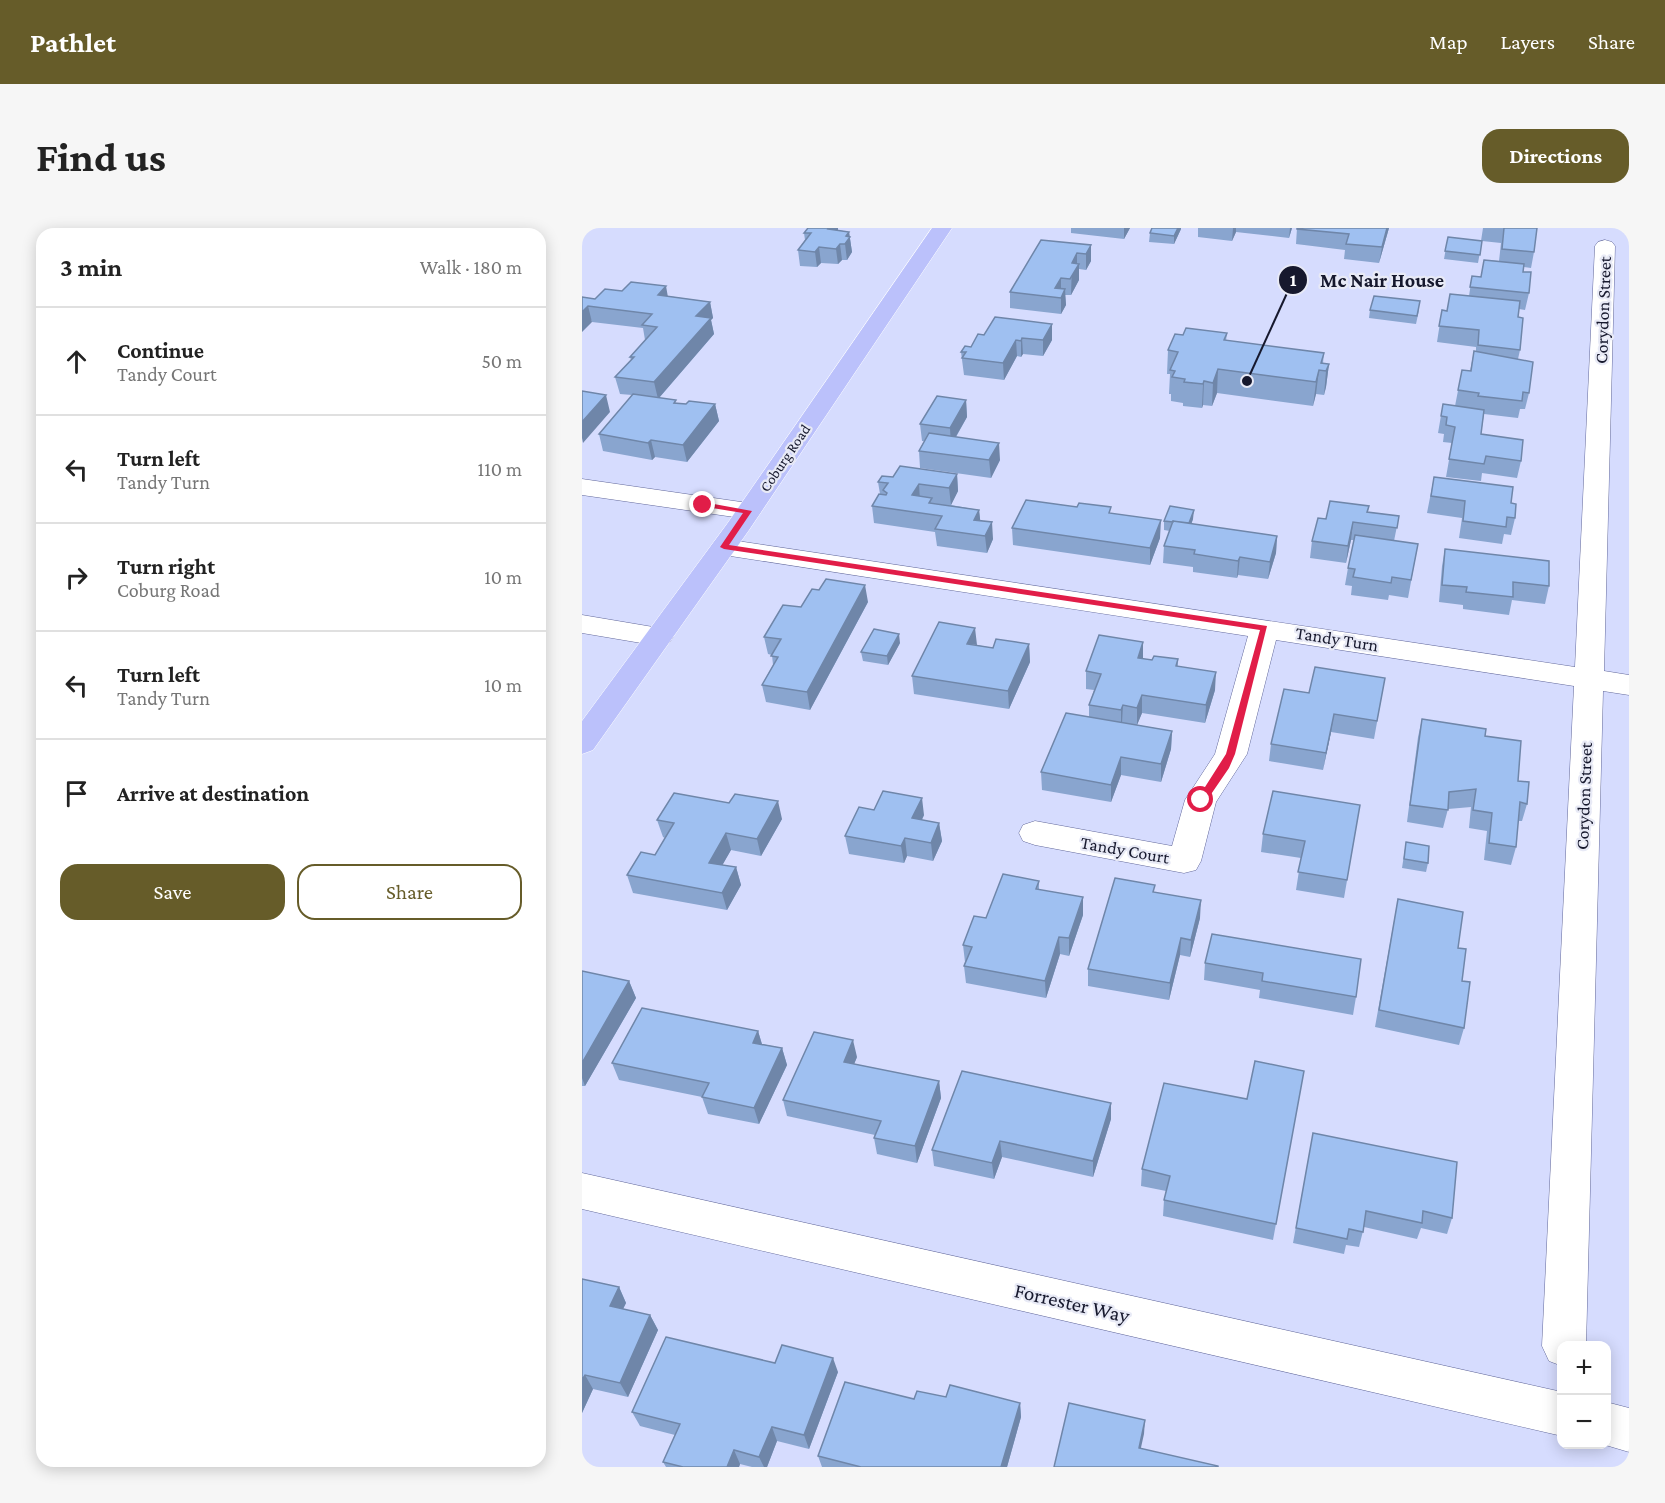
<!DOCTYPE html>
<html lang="en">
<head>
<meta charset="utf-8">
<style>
	body { margin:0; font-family:"Crimson Pro",serif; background:#f6f6f6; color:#222 }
	.controls { position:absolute; right:18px; bottom:18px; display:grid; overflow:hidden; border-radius:12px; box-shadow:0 3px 15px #0003 }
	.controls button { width:54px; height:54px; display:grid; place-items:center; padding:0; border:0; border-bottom:2px solid #e0e0e0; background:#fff; color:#222; font:30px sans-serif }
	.stop { position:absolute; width:18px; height:18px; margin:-14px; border:4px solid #e11d48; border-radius:50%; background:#fff }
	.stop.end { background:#e11d48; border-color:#fff; box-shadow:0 2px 6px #0008 }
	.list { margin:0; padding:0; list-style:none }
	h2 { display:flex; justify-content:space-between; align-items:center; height:78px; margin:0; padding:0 24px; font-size:26px }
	h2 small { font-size:20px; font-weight:400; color:#767676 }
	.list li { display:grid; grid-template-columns:39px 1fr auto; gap:18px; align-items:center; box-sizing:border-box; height:108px; padding:0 24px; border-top:2px solid #e0e0e0 }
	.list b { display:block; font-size:22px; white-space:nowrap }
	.list p { margin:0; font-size:20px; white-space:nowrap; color:#767676 }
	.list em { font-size:20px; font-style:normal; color:#767676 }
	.actions { display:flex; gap:12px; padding:18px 24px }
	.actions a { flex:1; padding:14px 0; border:2px solid #665c29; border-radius:18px; text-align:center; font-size:21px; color:#665c29 }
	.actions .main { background:#665c29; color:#fff }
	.icon { flex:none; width:33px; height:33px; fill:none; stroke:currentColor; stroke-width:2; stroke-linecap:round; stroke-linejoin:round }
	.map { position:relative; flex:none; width:1047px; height:1239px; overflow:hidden; border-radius:18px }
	header { display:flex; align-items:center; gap:36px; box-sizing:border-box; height:84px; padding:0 30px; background:#665c29; color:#fff }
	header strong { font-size:28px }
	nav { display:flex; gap:33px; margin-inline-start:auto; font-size:21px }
	.intro { display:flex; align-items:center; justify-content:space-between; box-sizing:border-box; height:144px; padding:0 36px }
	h1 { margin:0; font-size:42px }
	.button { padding:15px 27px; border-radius:18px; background:#665c29; color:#fff; font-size:21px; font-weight:700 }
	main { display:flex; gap:36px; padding:0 36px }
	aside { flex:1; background:#fff; border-radius:18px; box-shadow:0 3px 15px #0003 }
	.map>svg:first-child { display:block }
</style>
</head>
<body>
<header>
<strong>Pathlet</strong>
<nav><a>Map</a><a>Layers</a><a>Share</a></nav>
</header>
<div class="intro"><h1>Find us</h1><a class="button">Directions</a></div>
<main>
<aside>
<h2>3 min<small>Walk · 180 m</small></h2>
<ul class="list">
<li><svg class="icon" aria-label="ahead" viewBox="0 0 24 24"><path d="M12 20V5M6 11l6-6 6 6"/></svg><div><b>Continue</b><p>Tandy Court</p></div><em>50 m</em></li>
<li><svg class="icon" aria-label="left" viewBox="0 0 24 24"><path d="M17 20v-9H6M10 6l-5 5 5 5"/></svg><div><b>Turn left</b><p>Tandy Turn</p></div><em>110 m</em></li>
<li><svg class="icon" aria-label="right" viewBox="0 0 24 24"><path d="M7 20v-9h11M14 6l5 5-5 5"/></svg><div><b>Turn right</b><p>Coburg Road</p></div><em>10 m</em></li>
<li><svg class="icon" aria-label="left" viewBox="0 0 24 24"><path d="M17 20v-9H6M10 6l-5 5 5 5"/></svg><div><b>Turn left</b><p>Tandy Turn</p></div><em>10 m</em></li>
<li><svg class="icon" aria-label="arrive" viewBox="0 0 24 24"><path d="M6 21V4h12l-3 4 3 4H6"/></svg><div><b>Arrive at destination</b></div></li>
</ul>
<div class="actions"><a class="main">Save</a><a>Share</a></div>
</aside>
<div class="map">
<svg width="1047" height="1239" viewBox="0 0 1047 1239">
	<rect width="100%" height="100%" fill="#d6dcfe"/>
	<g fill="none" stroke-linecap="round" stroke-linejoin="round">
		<defs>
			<path id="minor" d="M1023 12 1030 14 1033 18 1022 443 1047 447V467L1021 463 1004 1118H980V1138L967 1133 960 1118 992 458 694 412 665 526 634 574 619 633 614 642 602 645 453 617 441 613 437 605 441 597 453 593 590 618 603 572 633 526 666 408 142 327 133 325 129 319 133 313 142 311 993 439 1013 18 1016 14Z
				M0 251 166 275 175 277 179 283 175 289 166 291 0 267Z
				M0 387 77 400 87 403 91 409 87 415 77 418 0 405Z
				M0 945 980 1164V1208L0 981Z
				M1024 1174 1047 1180V1224L1020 1216H1024Z"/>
			<path id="major" d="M350 0H370L167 302 11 522 0 526V493L145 296Z"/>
		</defs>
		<use href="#minor" stroke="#63699b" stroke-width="1"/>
		<use href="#major" stroke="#fff" stroke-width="1"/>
		<use href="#minor" fill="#fff" fill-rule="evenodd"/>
		<use href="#major" fill="#bbc1fb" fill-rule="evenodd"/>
	</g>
	<path fill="#89a5cf" d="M226 0H256V2L267 4 270 24 265 32H260L256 36 239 35 235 39 218 38 216 22 223 12 222 5Z
		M489 0H548L542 11 489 5Z
		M616 0H710L707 10 654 4 650 13 616 9Z
		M715 0H807L797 35 762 31 763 22 714 16Z
		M901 0H955L952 24 949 40 942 39 941 44 947 65 943 82 937 81 936 89 938 122 936 131 947 165 943 181H938L936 190 902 186 899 206 939 233 935 250 900 245 899 253 864 249 870 215 861 214 862 206 856 205 861 176 873 178 880 142 888 143 892 123H894V119L855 114 860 82 865 83 887 68 890 48 899 49 902 32 917 33 919 15 900 13 896 35 862 31 866 9 899 13Z
		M599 1 592 16 567 14 568 5Z
		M509 17V33L504 42 497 41V52L489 67H483L484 77 479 86 428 80V64Z
		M86 68 128 74 131 90 129 92 132 106 77 170 95 175 104 176H133L137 193 105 234 73 229 70 232 21 223 17 206 50 167 38 166 33 149 49 132 48 129 63 112 61 100 10 94 0 69 13 71Z
		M788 82H837L834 96 787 90Z
		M645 105 644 113 742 125 741 135 747 136 744 159 742 167 734 166 731 178 635 165 630 178 621 177 620 180 601 178V175L589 173V166H587L588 146H585L586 122 601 107Z
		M396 106 470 112 461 128 441 126 439 129 435 128 422 152 382 147 379 124 389 119Z
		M384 172 385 189 374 209 418 232 409 250 338 240 337 223 342 213H340L338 196Z
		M375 246 376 263 369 277 397 282 398 292 411 311 405 325 355 318 353 304 292 295 290 278 298 266 296 254 311 249Z
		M852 249 929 275 933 290 929 307 922 306 920 316 877 310 880 290 845 285Z
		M787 278 786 284 817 288 812 313 836 316 826 370 807 367 806 372 769 367 770 358 763 357 766 340 772 312H769L764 335 728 330 730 313 744 291Z
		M529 286 578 310 568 337 431 317 430 300Z
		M611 291 609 296 695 308 694 325 686 351 656 347 655 350 611 344V339L581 335 582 318 588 303 582 302V293Z
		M863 321 967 358 963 376 930 372 927 387 881 381V377L857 374 860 338Z
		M286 374 228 482 184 474 180 457 191 437 190 427 186 426 182 409Z
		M561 414V431L570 432 596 431V438L633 462 623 495 560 485 555 497 590 503 589 521 579 554 539 547 529 574 460 562 459 544 507 489V477L512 462 504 461V443Z
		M318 415 306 437 281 433 279 424Z
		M447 416 448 434 427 481 332 466 330 448 395 417 411 420Z
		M803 450 792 511 749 504 741 542 687 533 689 516 727 465Z
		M840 491 903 508 945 576 940 593H936L934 619 929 637 902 632 905 603 887 600 889 579 866 581 861 600 825 594 836 509Z
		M778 577 762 670 714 662 719 630 679 624 681 606Z
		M292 582 342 587 340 592 357 595 360 613 351 633 325 628 322 635 267 626 263 608Z
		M200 591 179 628 149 622 140 637 154 639 159 657 145 682 51 665 45 647 73 627 83 610 81 609 75 592Z
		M824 614 846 635 844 644 820 640Z
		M457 653V662L501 687 487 728 478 726 464 770 384 755 382 738 383 734 381 717 404 690Z
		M573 664 618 690 608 729 598 727 587 772 506 758V741Z
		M816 671 880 753 882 800 877 817 793 799Z
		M779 731 774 769 771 787 677 770 678 762 622 752 623 735Z
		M0 743 47 753 54 770 3 858H0Z
		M176 803 180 816 200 820 205 837 177 896 126 886 120 869 37 852 30 835Z
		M275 829 272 836 357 853 359 870 335 935 295 926 292 910 293 907 205 888 201 872Z
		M722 843 691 1012 581 988 582 972 584 963 559 958 560 941 665 871Z
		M529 875V891L511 949 420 929 412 951 352 938 350 922Z
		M731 905 870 990 865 1006 839 1000 835 1011 782 999 777 1019 764 1017 762 1026 711 1015Z
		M0 1051 37 1059 44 1075 41 1081 68 1087 76 1102 46 1169 11 1161 0 1185Z
		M193 1135 256 1144 227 1221 195 1213 185 1239H170L158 1236 157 1239H84L81 1234 93 1207 58 1198 50 1184Z
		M364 1169 438 1175 439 1189 425 1239H240L236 1228 332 1171Z"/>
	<path fill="#6f86a9" d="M247 0H256V6L246 1Z
		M542 0H548L542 11Z
		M596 0H599V1L592 16V8Z
		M651 0H654V4L650 13Z
		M708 0H710L707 10Z
		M805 0H807L797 35 800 19Z
		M267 4 270 24 265 32 263 16 264 8Z
		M258 16 260 32 256 36 254 21Z
		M509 17V33L504 42V26Z
		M237 19 239 35 235 39 233 24Z
		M495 25V39L497 36V52L489 67 490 35Z
		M479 50V66L473 60Z
		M84 58 87 75 76 67Z
		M483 61 484 77 479 86V70Z
		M128 74 131 90 129 92 132 106 76 171 72 154 114 88Z
		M6 78 10 94 0 104V84Z
		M470 96V112L461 128V112Z
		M440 110 441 126 439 129V113Z
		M434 112 435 128 422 152 421 135Z
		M747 136 744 159 742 167 744 143Z
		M636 141 635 165 630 178 631 155Z
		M737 142 734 166 731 178 734 154Z
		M622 153 621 177 620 180 621 156Z
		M24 167 28 184 1 215 0 210V194Z
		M384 172 385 189 369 217 368 200Z
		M133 176 137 193 105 234 101 217Z
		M69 212 73 229 70 232 66 215Z
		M417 215 418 232 409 250 407 232Z
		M375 246 376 263 369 277 367 260Z
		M337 256 338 273 330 267Z
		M397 282 399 299 392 292Z
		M612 282 611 291 606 306V297Z
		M579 292 578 310 568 337V320Z
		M410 294 411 311 405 325 403 308Z
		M771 294 769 312 764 335 766 318Z
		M695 308 694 325 686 351 688 334Z
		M658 329 656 347 655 350 656 333Z
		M283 357 286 374 228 482 225 464Z
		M393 400 395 417 385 416Z
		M317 406 318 415 306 437 305 428Z
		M561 414V432L556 430Z
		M447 416 448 434 427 481 426 463Z
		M634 444 633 462 623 495 624 477Z
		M560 467V485L555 497V480Z
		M541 477 540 495 539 500V482Z
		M752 486 749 504 741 542 744 525Z
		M590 503 589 521 579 554V536Z
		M539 529V547L529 574V557Z
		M340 570 342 587 332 607 330 590Z
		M196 573 200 591 179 628 175 611Z
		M357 595 360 613 351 633 349 615Z
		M144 605 149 622 132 652 127 635Z
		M323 610 325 628 322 635 319 618Z
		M154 639 159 657 145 682 140 665Z
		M501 669V687L487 728V710Z
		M619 672 618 690 608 729 609 712Z
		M477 709 478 726 464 770 463 753Z
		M599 710 598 727 587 772 588 755Z
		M47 753 54 770 3 858 0 850V835Z
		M176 803 181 820 171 815Z
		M271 812 275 829 266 851 262 834Z
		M200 820 205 837 177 896 172 880Z
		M357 853 359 870 335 935 333 918Z
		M529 875V891L511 949V933Z
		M418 913 420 929 412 951 410 935Z
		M37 1059 44 1075 35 1093 28 1078Z
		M68 1087 76 1102 46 1169 38 1155Z
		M251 1130 256 1144 227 1221 222 1207Z
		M3 1147 11 1161 0 1185V1152Z
		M438 1175 439 1189 425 1239H419Z
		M563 1192 562 1206 556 1233 557 1220Z
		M190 1199 195 1213 185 1239H182L177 1229Z
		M152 1222 158 1236 157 1239H145Z"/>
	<path fill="#9fc0f1" stroke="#6f86a9" stroke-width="1.5" d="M226 0H247L246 1 267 4 264 8 268 9 263 16H258L254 21 237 19 233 24 216 22 229 5H222Z
		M570 0H596L592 8 568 5Z
		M715 0H805L800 19 764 16 767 6 715 1Z
		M922 0H955L952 24 920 21Z
		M866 9 900 13 898 27 863 23Z
		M459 12 509 17 504 26 495 25 490 35 497 36 488 51 479 50 473 60 483 61 479 70 428 64Z
		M902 32 942 36 941 44H949L947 65 888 59 890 48 899 49Z
		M49 54 84 58 76 67 128 74 114 88 129 90 72 154 33 149 52 129H48L75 99 60 97 70 86 6 78 0 84V69L13 71 23 61 40 63Z
		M868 66 938 73 936 89 941 90 938 122 896 117 897 102 857 98 860 82 865 83Z
		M792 68 838 73 835 88 788 82Z
		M413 89 470 96 461 112 440 110 439 113 434 112 421 135 380 130 384 124H379L383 118 389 119 396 106 402 107Z
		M604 100 645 105 642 112 742 125 739 135 747 136 744 143 737 142 734 154 636 141 631 155 622 153 621 156 602 154 603 151 590 149 593 143 588 142 596 124 586 122 593 106 601 107Z
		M892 123 951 134 947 165 941 164 940 173 896 168 897 165 876 162 880 142 889 143Z
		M0 163 24 167 0 194Z
		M51 166 94 172 92 175 104 176 107 173 133 176 101 217 69 212 66 215 17 206Z
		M355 168 384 172 368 200 338 196Z
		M861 176 902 182 899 206 941 212 939 233 904 228 902 236 867 231 873 199 864 197 865 189 859 188Z
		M347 205 417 215 407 232 337 223Z
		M318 238 375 246 367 260 337 256 330 267 350 270 347 275 397 282 392 292 410 294 403 308 353 301 360 288 290 278 297 266 304 267 305 265 301 262 306 255 296 254 300 248 311 249Z
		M852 249 931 259 929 275 934 276 933 290 925 289 924 299 881 293 883 273 849 268Z
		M444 272 495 279 497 275 529 279 527 285 579 292 568 320 430 300Z
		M748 273 787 278 785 284 817 288 815 300 771 294 766 318 730 313 736 290 744 291Z
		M588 278 612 282 607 295 591 293V294L582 293Z
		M591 293 695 308 688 334 658 329 656 333 612 326 613 322 582 318Z
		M773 307 836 316 829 352 810 349 809 355 771 349 773 341 766 340Z
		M863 321 967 333V358L931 354V369L884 364 885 359 860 357Z
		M244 351 283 357 225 464 180 457 196 429 189 428 199 411 182 409 201 377 219 379 230 361 237 362Z
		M357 394 393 400 385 416 411 420 414 411 447 416 426 463 330 448Z
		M292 401 317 406 305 428 279 424Z
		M517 407 561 414 556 430 570 432 572 428 596 431 594 438 634 444 624 477 560 467 555 480 541 477 539 482 507 477 519 446 504 443Z
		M733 439 803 450 795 493 752 486 744 525 689 516 702 461 727 465Z
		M484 485 590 503 579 536 539 529 529 557 459 544Z
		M840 491 904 501 903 508 939 513 936 553 947 554 945 576 938 574 934 619 907 615 910 585 891 582 894 561 867 564 866 582 828 577Z
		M301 563 340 570 330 590 357 595 349 615 323 610 319 618 263 608 277 579 292 582Z
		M691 563 778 577 765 652 716 644 723 613 681 606Z
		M92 565 147 575 153 566 196 573 175 611 144 605 127 635 154 639 140 665 45 647 59 624 73 627 92 595 75 592Z
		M824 614 847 618 846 635 822 631Z
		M421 646 457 653 454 661 501 669 487 710 477 709 463 753 382 738 390 719 381 717 392 688 404 690Z
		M533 650 573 657 571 664 619 672 609 712 599 710 588 755 506 741Z
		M816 671 881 684 876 720 884 721 880 753 888 754 882 800 797 782Z
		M630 706 779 731 774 769 680 753 681 745 623 735Z
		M0 743 47 753 0 835Z
		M60 780 176 803 171 815 200 820 172 880 120 869 127 855 30 835Z
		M232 804 271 812 262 834 357 853 333 918 292 910 299 893 201 872Z
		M673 833 722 843 694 996 582 972 588 948 560 941 582 855 665 871Z
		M380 843 529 875 511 933 418 913 410 935 350 922Z
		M731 905 875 934 870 990 841 983 840 995 784 983 781 1004 767 1001 765 1011 714 1000Z
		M0 1051 37 1059 28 1078 68 1087 38 1155 3 1147 0 1152Z
		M84 1109 193 1135 200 1117 251 1130 222 1207 190 1199 177 1229 152 1222 145 1239H101L81 1234 98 1196 50 1184Z
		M263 1154 332 1171 335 1163 364 1169 368 1157 438 1175 419 1239H279L236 1228Z
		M487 1175 563 1192 557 1220 636 1238V1239H472Z"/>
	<path fill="#e11d48" d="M121 274 170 283 147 317 685 398 653 526 647 540 623 575H616V570L644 526 678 402 142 321 138 319 161 285 118 278 117 277Z"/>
	<g text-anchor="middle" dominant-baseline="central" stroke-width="4.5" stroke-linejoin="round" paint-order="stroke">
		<g font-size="15" fill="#16182d" stroke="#e8eaf6">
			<text transform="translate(203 230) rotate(-56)">Coburg Road</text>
		</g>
		<g font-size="18" fill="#16182d" stroke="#e8eaf6">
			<text transform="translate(1021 82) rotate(-88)">Corydon Street</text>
			<text transform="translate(755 411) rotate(9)">Tandy Turn</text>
			<text transform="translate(1002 568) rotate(-88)">Corydon Street</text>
			<text transform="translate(543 622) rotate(10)">Tandy Court</text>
		</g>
		<g font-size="21" fill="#16182d" stroke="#e8eaf6">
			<text transform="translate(490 1075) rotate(13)">Forrester Way</text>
		</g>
	</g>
	<path fill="none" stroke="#16182d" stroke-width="2" d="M665 153L711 52"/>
	<g fill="#16182d" stroke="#e8eaf6" stroke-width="2">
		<circle cx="665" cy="153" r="6"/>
		<circle cx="711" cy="52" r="15"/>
	</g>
	<g font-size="18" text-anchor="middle" font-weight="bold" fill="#fff">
		<text x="711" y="58">1</text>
	</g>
	<g font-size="20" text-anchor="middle" font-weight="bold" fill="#16182d" stroke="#e8eaf6" stroke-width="4.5" stroke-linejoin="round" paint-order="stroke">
		<text x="800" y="59">Mc Nair House</text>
	</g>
</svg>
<div class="controls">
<button>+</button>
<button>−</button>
</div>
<div class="stop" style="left:619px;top:572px"></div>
<div class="stop end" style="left:121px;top:277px"></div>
</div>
</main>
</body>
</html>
